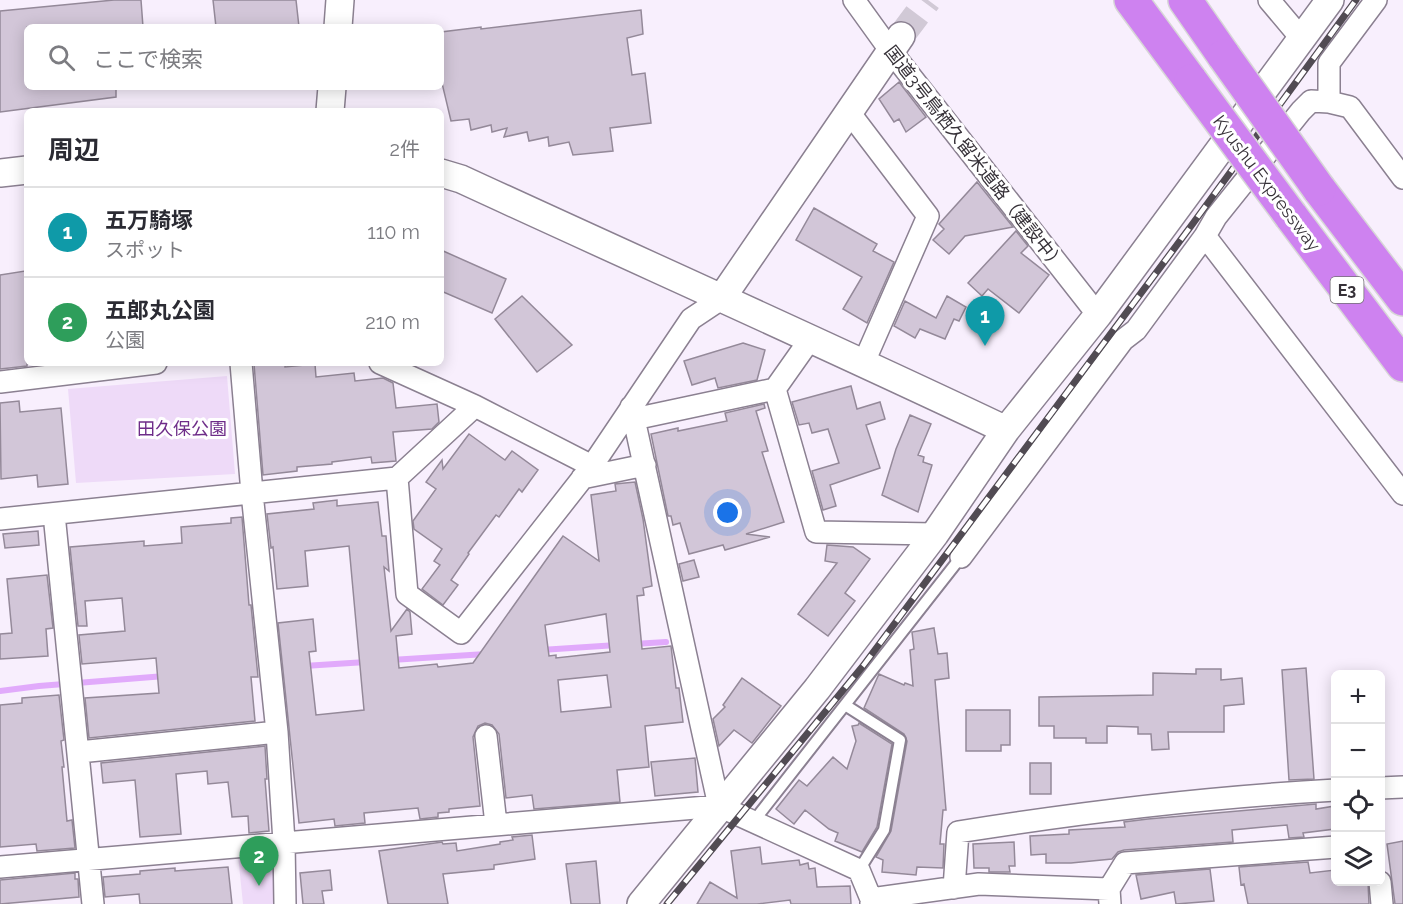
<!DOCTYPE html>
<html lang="ja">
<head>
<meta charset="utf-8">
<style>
	body { margin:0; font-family:Raleway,"Noto Sans JP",sans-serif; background:#f7f7f7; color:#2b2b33 }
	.controls { position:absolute; right:18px; bottom:18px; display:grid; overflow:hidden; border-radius:9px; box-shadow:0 3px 15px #0003 }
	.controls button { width:54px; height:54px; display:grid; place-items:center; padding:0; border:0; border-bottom:2px solid #e1e1e2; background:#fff; color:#2b2b33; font:30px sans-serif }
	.you { position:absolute; left:728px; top:513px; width:21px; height:21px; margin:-15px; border:4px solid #fff; border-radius:50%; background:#1a73e8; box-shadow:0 0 0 9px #1a73e833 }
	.badge { display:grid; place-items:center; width:39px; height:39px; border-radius:50%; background:#467e16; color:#fff; font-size:20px; font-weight:700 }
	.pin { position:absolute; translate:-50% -50px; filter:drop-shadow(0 2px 3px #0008) }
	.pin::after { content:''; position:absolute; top:32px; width:21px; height:18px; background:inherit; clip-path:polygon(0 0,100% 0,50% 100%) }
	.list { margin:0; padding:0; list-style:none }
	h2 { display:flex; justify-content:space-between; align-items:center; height:78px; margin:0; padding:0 24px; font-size:26px }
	h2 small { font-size:20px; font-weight:400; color:#7c7c81 }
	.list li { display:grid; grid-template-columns:39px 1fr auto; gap:18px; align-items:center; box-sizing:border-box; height:90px; padding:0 24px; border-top:2px solid #e1e1e2 }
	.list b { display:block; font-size:22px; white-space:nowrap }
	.list p { margin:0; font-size:20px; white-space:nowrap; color:#7c7c81 }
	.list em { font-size:20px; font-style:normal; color:#7c7c81 }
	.icon { flex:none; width:33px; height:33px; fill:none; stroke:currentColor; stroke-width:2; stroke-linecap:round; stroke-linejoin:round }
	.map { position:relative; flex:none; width:1403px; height:904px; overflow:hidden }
	.search { position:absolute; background:#fff; box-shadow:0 3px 15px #0003; left:24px; top:24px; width:420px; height:66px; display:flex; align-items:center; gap:15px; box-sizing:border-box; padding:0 21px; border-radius:9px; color:#7c7c81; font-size:22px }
	.panel { position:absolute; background:#fff; box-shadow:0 3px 15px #0003; left:24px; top:108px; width:420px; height:258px; border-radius:9px }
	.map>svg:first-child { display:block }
</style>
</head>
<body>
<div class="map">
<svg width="1403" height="904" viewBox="0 0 1403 904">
	<rect width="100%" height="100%" fill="#f8effd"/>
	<path fill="#eedaf8" d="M227 376 235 474 76 483 68 389Z
		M276 851 279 868 273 904H243L238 855Z"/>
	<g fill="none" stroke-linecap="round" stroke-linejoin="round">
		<path stroke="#e1aafb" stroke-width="6" d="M634 644 666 642
			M541 650 617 645
			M391 660 486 654
			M304 666 366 662
			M0 691 39 686 165 676"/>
	</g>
	<path fill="#d2c6d8" stroke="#948999" stroke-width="1.5" fill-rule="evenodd" d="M114 0H141L143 27H27V87H116V97L0 112V11Z
		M213 0H296L299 27H216Z
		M641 10 643 34 627 38 632 75 645 73 651 123 610 128 613 151 573 155 569 142 549 146 548 137 529 141 527 132 504 137 507 128 492 132 491 125 471 130 469 119 451 121 441 79V32L481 27V29Z
		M899 82 926 117 906 132 899 119 894 122 879 99Z
		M977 182 1013 227 965 236 949 254 933 240 944 229 939 224Z
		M814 208 877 244 873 251 894 262 867 323 843 309 862 277 796 240Z
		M1016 231 1028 246 1021 253 1049 275 1019 313 988 289 982 296 968 283Z
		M441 250 506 279 492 313 441 291Z
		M25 271 27 283V366L0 369V275Z
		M522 296 572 345 537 372 495 319Z
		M947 296 966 307 959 321 954 319 945 339 920 329 915 338 894 326 905 301 936 318Z
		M743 343 765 350 757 380 718 388 715 378 692 385 684 361Z
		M268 363H285V367L315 364 316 377 354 373 355 381 383 378 393 383 396 408 437 404 439 422 432 429 393 432 396 461 372 463 371 457 332 462V464L297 467V471L263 475 254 364Z
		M851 386 857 409 880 402 885 419 866 425 880 468 830 485 836 506 823 510 812 471 839 463 828 429 812 433 809 423 799 425 792 402Z
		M19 401 20 412 61 408 68 484 38 487 37 475 1 479 0 403Z
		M764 404 765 408 756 411 768 451 762 452 784 522 746 534 770 537 725 550 723 545 689 554 680 523 673 525 671 516H668L651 434 678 428V431L727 421 725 413Z
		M910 415 931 424 918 455 924 457 923 462 932 465 918 512 882 495 896 449Z
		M469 434 505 460 512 451 538 470 522 492 519 489 499 517 496 515 468 553 469 554 451 580 458 585 443 605 422 589 440 565 434 561 442 549 414 529 413 521 436 489 426 482 442 460 443 469Z
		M635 482 643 519 652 586 643 588 644 595 637 596 642 649 671 646 676 688H679L683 722 645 726 649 767 617 770 620 802 534 809 532 795 506 798 499 734 492 725 485 723 478 726 473 737 480 806 449 809V812L438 813V817L420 819 418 808 364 813 365 823 335 826 334 819 299 823 278 623 313 619 316 651 309 652 316 715 364 710 349 546 305 551 308 586 277 589 273 547 271 548 267 514 314 509 313 503 337 500V506L378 502 382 536H386L389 571 384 567 391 631 407 609 410 612 412 634 396 636 399 668 437 664 438 667 473 663 563 536 599 561 591 495 616 491 615 484ZM606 614 610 652 556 658V655L549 656 545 625ZM607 675 611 707 561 712 558 680Z
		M242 517 249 605H251L258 677H251L255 721 89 738 85 698 159 693 156 658 82 664 79 635 125 631 122 598 85 601 87 626H78L70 547 144 541V546L182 543 181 527 231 523V518Z
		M38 531 39 545 5 548 3 534Z
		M827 545 853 547 870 559 845 593 855 601 828 636 798 614 837 563 825 561Z
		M694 560 699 577 683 581 679 564Z
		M47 575 53 628 46 629 48 656 0 659V634L12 633 7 579Z
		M934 628 938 654 947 653 949 678 935 680 946 810H943L940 844H944L943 868 917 867 916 875 882 872 883 860 876 857 891 831 907 741 904 734 864 708 879 674 904 685 905 683 913 686 910 650 914 649 912 632Z
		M1306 668 1314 779 1289 780 1282 670Z
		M1196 669H1221V680L1242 678 1244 704 1224 706V732H1168L1169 749 1152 750 1151 734H1138V727L1107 726V743H1086V738H1054V726H1039V697L1153 695V673L1196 674Z
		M742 678 781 706 752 743 734 730 719 746 713 719 725 707 723 705Z
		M59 695 64 740 61 741 64 767H62L67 821 72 820 75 848 37 851 36 844 0 847V705L22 703V698Z
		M966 710H1010V745H1001V751H966Z
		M859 723 892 744 877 827 862 852 835 841 838 833 829 829 805 810 794 824 776 809 799 780 807 786 833 757 847 769 856 741 852 726 858 725Z
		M265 746 267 779H265L269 831 249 833 248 816 232 817 228 782 208 784 207 771 176 774 181 834 140 837 135 780 103 783 101 763Z
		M695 758 698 792 655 796 651 762Z
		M1030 763H1051V794H1030Z
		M1316 804V809L1335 806V829L1303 833 1304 837 1289 838 1287 825 1232 830 1233 842 1124 850 1118 852 1112 859 1071 863H1046V854L1031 855 1030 836 1069 834V830L1125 827 1124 822 1148 819Z
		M532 835 535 859 494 865V869L443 874 448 904H388L379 851 442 842 443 844 456 843 457 851 500 844V842L513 840 512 837Z
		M1403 841V904H1395L1387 844Z
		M1014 842 1015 866H1009L1010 872H989V868H974L973 844Z
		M760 847 762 864 799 860 800 865 808 863 809 869 815 868 817 887 850 886 851 904H791L790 900 757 904H697L710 882 737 898 731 851Z
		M596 861 600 904H571L566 864Z
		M1308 862 1310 873 1335 870V882H1368L1369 904H1248L1244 884 1241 885 1239 867Z
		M228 867 232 904H140L139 894 105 897 103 877 140 874V871L175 868V871Z
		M1210 869 1214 901 1176 904 1174 892 1141 899 1136 875Z
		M330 870 332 890 322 891 324 904H303L300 873Z
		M75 873V879H78L79 897 0 904V880Z"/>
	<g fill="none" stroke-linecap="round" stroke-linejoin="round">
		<path stroke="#d1c9d6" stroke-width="27" stroke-dasharray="27 14" stroke-linecap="butt" d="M901 36 928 0"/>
		<defs>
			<path id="service" d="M845 705 900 740 884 830 859 870
				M753 822 961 557"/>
			<path id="minor" d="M854 0 890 50 1098 315
				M1269 0 1301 38
				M1329 102V63L1376 0
				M849 112 928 216 864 362
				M1205 236 1403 494
				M811 338 775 389 816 532 935 534
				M241 363 252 493 277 732 284 842 285 904
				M380 363 475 406 592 466
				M0 382 156 363
				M631 407 634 419 775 389
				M634 419 719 806
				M397 478 407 594 461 633 592 466 691 319 721 299
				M582 478 645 465
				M54 514 93 904
				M0 519 397 478 475 406
				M961 557 1123 340 1136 330 1205 236 1216 217 1301 111 1311 101 1329 102 1350 107 1403 178
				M486 736 496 824
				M79 752 277 732
				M1380 788 1403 787
				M0 867 719 806 859 870 871 899V904
				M1380 882 1382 904
				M954 888 958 832C1083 812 1209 797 1336 790
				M871 899 979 884 1109 889
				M1110 904 1109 889 1125 863 1336 847"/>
			<path id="tertiary" d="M338 27 340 0
				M330 111 332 87
				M0 173 27 170
				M441 173 461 179C643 263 825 344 1006 430
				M721 299 901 36
				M641 904 817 689 935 534 1006 430 1098 315 1330 0"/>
			<path id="motorway" d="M1131 0 1191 81
				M1185 0 1224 56
				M1319 189 1403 299
				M1291 216 1403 365"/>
		</defs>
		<use href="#service" stroke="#8b8091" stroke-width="14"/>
		<use href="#minor" stroke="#8b8091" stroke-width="24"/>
		<use href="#tertiary" stroke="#8b8091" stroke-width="30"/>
		<use href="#motorway" stroke="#d7d6d7" stroke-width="36"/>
		<use href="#service" stroke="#fff" stroke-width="10"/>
		<use href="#minor" stroke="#fff" stroke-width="21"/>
		<use href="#tertiary" stroke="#fff" stroke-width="27"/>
		<use href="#motorway" stroke="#ce82f0" stroke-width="33"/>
		<defs>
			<path id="rail" d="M667 904 863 666 1194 222 1356 0"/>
		</defs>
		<use href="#rail" stroke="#514b53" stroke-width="7"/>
		<use href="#rail" stroke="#fff" stroke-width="4.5" stroke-dasharray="14" stroke-linecap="butt"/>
		<defs>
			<path id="motorway-bridge" d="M1224 56 1319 189
				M1191 81 1291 216"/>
		</defs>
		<use href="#motorway-bridge" stroke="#d7d6d7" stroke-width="36" stroke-linecap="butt"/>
		<use href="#motorway-bridge" stroke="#ce82f0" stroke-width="33"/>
	</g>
	<g text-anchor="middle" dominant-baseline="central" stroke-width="6" stroke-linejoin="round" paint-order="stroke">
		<rect fill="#fff" stroke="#726f74" stroke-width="1.5" x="1330.5" y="277" width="33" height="26" rx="4.5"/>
		<g font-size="16" font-weight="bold" fill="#363138">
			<text x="1347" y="290">E3</text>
		</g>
		<g font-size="18" fill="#363138" stroke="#fff">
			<text transform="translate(975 158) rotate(52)">国道3号鳥栖久留米道路（建設中）</text>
			<text transform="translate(1267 183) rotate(53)">Kyushu Expressway</text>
		</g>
		<g font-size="18" fill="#6e2c89" stroke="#fff">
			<text x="182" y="428">田久保公園</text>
		</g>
	</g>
</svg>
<div class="controls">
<button>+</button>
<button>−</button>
<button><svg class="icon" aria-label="locate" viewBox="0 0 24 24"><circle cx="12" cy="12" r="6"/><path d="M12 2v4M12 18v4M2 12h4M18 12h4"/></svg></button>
<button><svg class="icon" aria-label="layers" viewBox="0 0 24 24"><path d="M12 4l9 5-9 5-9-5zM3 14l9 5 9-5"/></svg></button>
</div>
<div class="you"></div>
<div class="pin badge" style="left:985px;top:346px;background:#0f9aa8">1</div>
<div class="pin badge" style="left:259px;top:886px;background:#2e9e5b">2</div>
<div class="search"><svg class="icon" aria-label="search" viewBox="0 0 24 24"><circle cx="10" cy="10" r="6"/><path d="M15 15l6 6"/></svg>ここで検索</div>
<section class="panel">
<h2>周辺<small>2件</small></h2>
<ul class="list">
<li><span class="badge" style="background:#0f9aa8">1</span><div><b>五万騎塚</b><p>スポット</p></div><em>110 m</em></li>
<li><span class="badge" style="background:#2e9e5b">2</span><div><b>五郎丸公園</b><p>公園</p></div><em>210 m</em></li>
</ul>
</section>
</div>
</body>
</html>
